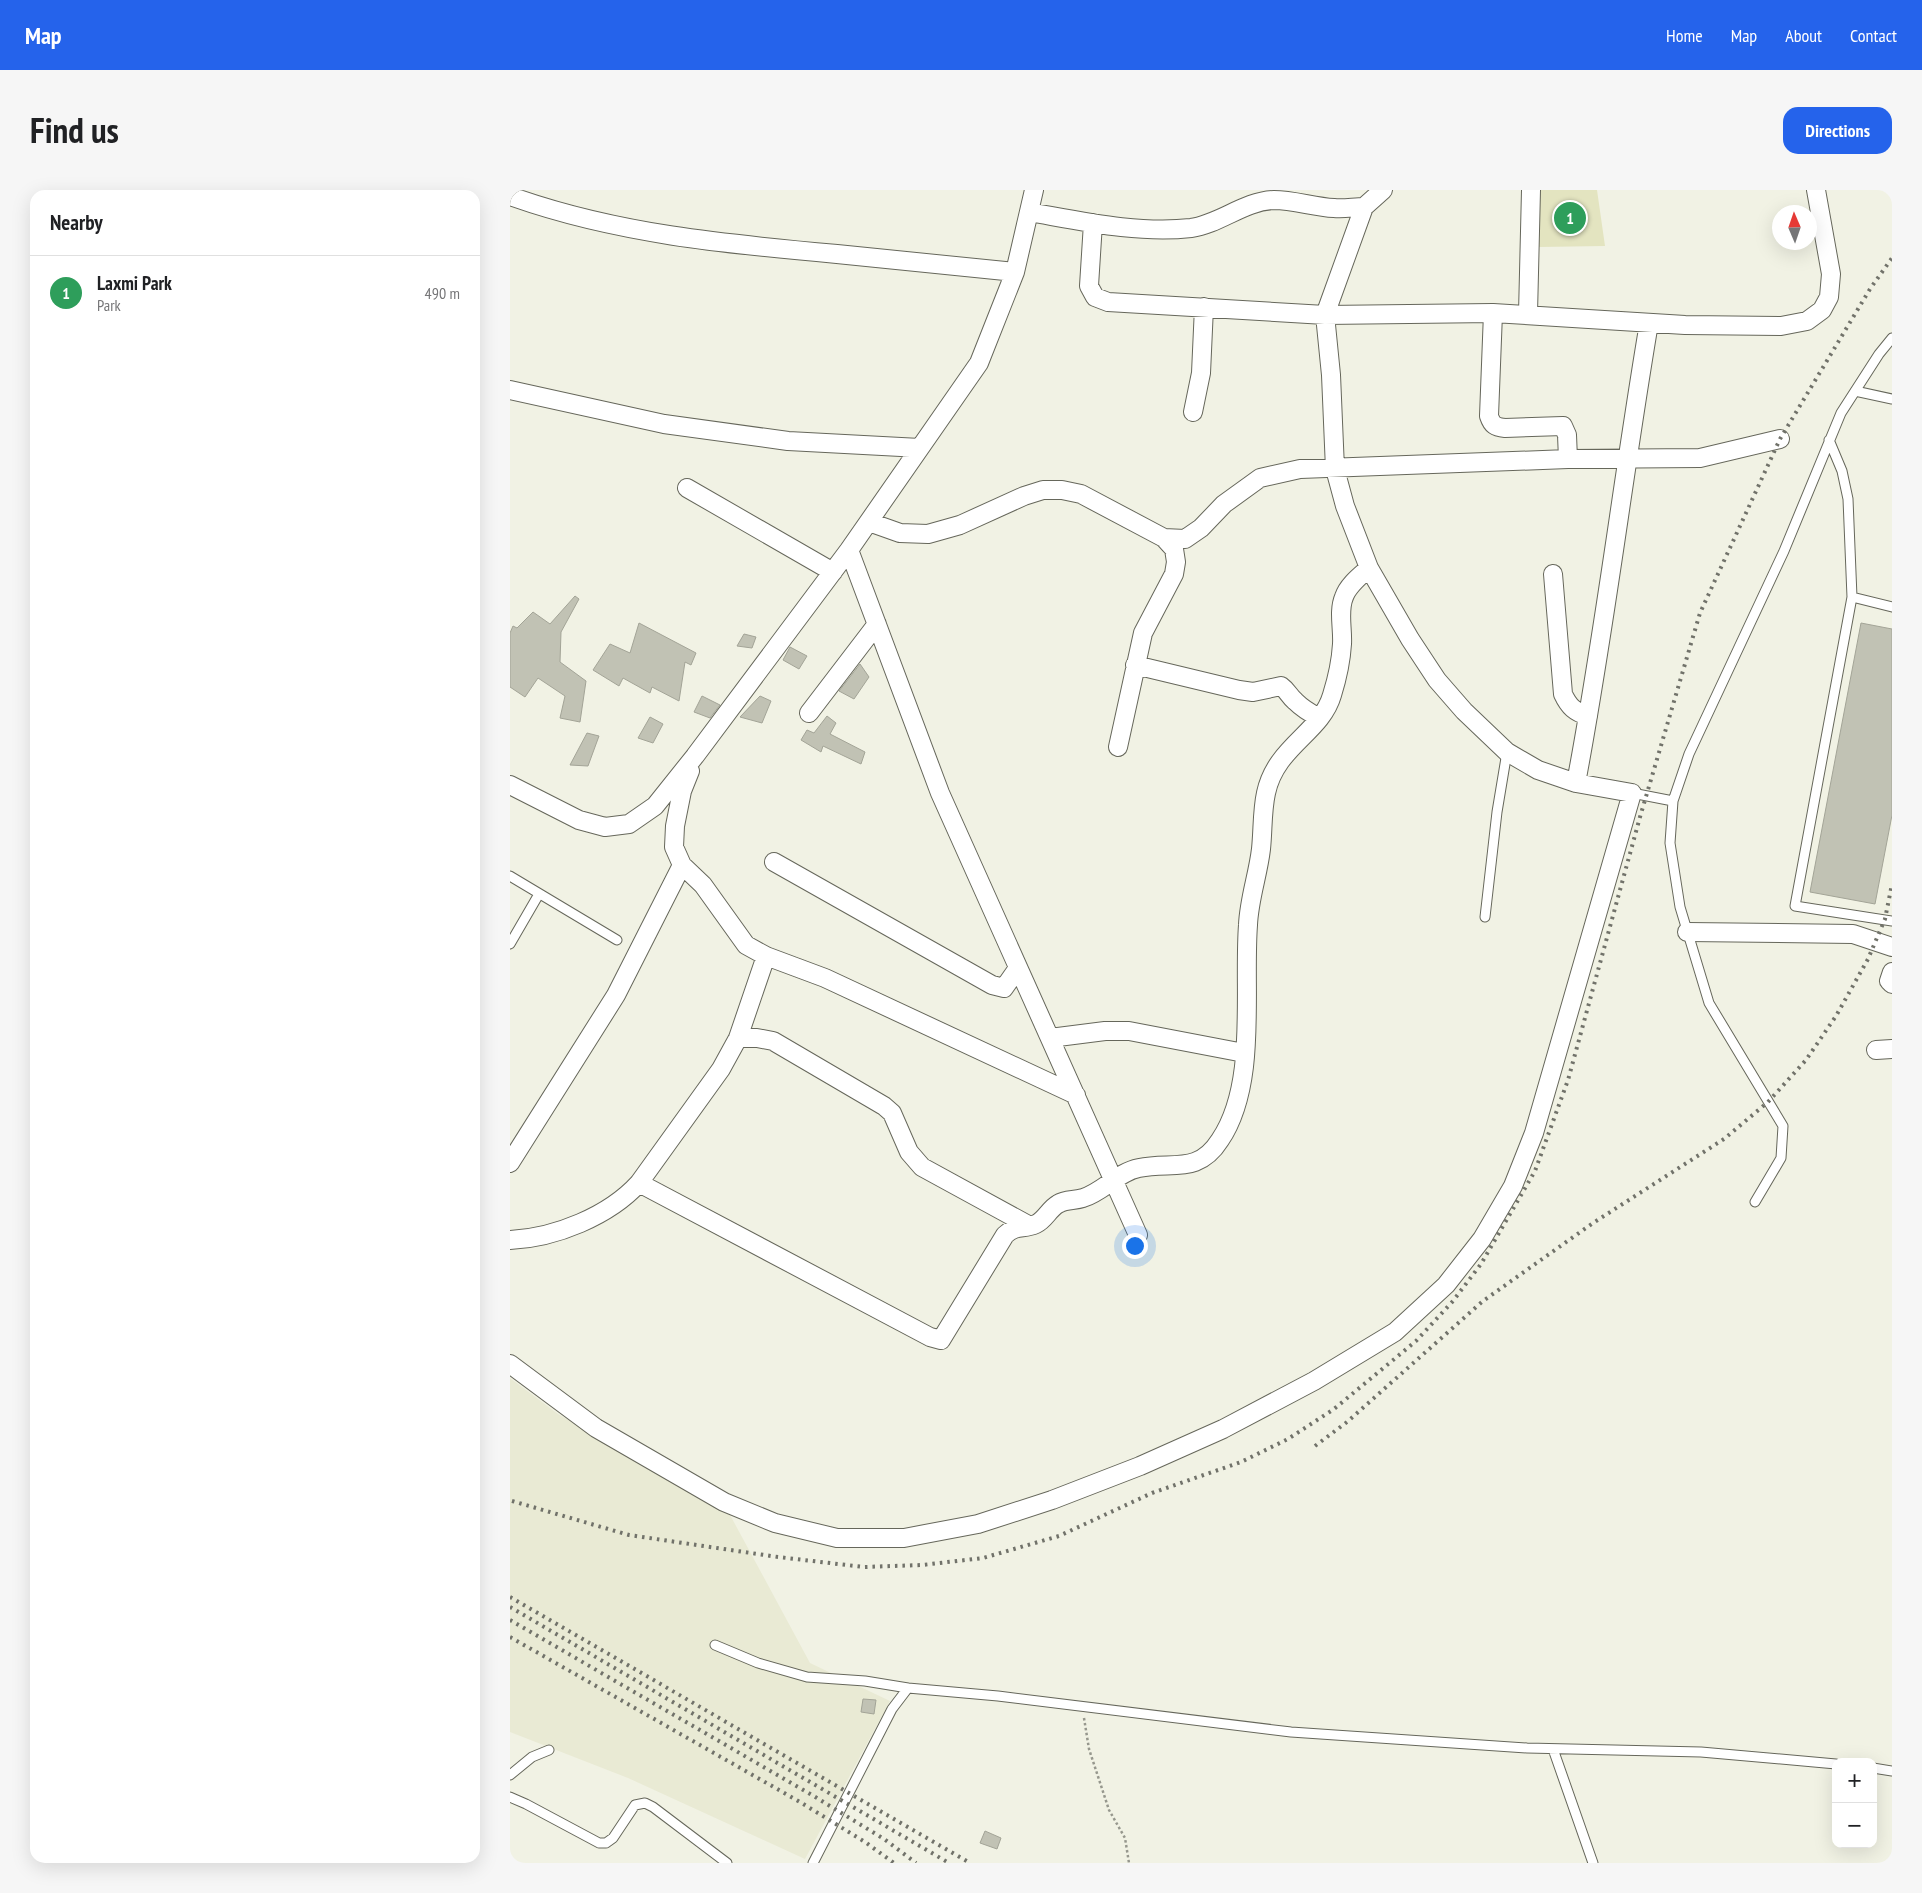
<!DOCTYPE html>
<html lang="en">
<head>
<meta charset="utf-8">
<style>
	body { margin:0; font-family:"PT Sans Narrow",sans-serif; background:#f6f6f6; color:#202124 }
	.controls { position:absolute; right:15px; bottom:15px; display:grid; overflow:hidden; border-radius:10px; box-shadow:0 5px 20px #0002 }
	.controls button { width:45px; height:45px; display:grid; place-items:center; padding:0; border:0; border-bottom:1px solid #e0e0e0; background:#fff; color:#202124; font:25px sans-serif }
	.compass { position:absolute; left:1262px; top:15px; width:45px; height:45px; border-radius:50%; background:#fff; box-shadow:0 5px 20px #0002; rotate:358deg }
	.you { position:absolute; left:624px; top:1055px; width:18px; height:18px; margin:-12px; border:4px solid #fff; border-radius:50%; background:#1a73e8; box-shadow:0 0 0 8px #1a73e833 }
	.badge { display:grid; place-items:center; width:32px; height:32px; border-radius:50%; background:#2563eb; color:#fff; font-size:16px; font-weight:700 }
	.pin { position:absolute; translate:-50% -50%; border:2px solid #fff; box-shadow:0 1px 5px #0006 }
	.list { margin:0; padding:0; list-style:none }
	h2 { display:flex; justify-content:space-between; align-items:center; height:65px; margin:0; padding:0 20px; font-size:21px }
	h2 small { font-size:16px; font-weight:400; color:#757577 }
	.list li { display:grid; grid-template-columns:32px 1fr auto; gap:15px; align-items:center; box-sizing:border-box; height:75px; padding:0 20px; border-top:1px solid #e0e0e0 }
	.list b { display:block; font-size:19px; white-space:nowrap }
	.list p { margin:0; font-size:16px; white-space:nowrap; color:#757577 }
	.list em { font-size:16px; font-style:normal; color:#757577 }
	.map { position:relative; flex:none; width:1382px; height:1673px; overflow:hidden; border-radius:15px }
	header { display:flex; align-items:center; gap:30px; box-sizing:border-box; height:70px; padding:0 25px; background:#2563eb; color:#fff }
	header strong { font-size:24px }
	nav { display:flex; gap:28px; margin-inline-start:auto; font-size:18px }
	.intro { display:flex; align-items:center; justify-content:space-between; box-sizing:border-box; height:120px; padding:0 30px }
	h1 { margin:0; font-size:35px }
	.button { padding:12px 22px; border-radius:15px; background:#2563eb; color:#fff; font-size:18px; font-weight:700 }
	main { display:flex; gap:30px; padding:0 30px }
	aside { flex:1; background:#fff; border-radius:15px; box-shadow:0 5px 20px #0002 }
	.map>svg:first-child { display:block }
</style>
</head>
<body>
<header>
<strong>Map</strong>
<nav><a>Home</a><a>Map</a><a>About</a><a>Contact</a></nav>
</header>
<div class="intro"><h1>Find us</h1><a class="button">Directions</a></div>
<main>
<aside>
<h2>Nearby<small></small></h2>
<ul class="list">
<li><span class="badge" style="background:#2e9e5b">1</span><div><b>Laxmi Park</b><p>Park</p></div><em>490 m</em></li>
</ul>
</aside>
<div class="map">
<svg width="1382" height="1673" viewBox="0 0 1382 1673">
	<rect width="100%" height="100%" fill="#f1f2e4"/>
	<path fill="#e9ead4" d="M0 1188 48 1224 219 1323 300 1473 380 1511 295 1669 118 1588 0 1542Z"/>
	<path fill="#e3e4c0" d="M1030 0H1087L1095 56 1029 57Z"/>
	<path fill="#c1c2b4" stroke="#a3a497" d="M65 406 69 409 51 442 50 472 76 491 70 532 50 528 55 506 28 488 15 507 0 497V443L3 436 7 438 23 422 40 434Z
		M129 433 186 463 181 475 175 472 169 511 142 497 140 503 113 488 109 496 83 480 100 454 120 463Z
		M1351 433 1382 439V625L1365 714 1300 702Z
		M234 444 246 447 242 458 227 456Z
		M280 457 297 466 289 479 273 470Z
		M350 474 359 487 344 509 329 501Z
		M192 506 210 515 200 528 184 522Z
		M250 506 261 511 252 533 230 527Z
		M317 526 326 533 320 544 355 562 351 574 313 556 311 562 291 550 297 540 304 543Z
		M140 527 153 534 143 553 128 548Z
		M77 543 89 546 78 576 60 575Z
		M353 1509 366 1510 364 1524 351 1522Z
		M475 1641 491 1648 487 1659 470 1653Z"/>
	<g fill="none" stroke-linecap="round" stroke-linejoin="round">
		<defs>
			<path id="lane" d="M1345 201 1382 209
				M1319 250 1332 281 1338 309 1342 407 1285 716 1382 731
				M1342 407 1382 417
				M1122 603 1163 611
				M0 686 107 750
				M975 727 987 622 997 562
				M0 754 29 704
				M1245 1012 1271 968 1273 936 1199 813 1170 717 1160 653 1163 611 1179 564 1274 361 1331 223 1369 164 1382 148
				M205 1455 248 1473 297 1487 355 1491 398 1498
				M1043 1559 1083 1673
				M1363 1578 1382 1581
				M0 1585 22 1567 39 1560
				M0 1607 16 1614 89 1653H96L103 1648 125 1615 135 1613 143 1617 217 1673
				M303 1673 382 1519 398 1498 488 1506 781 1542 1017 1558 1191 1562 1326 1574"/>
			<path id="street" d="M0 6C106 44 216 54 327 64 387 70 446 76 505 82
				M519 22C571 31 628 44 681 38 710 34 734 11 764 10 784 10 804 17 824 18 834 19 844 17 854 17L873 0
				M583 33 579 96 585 107 598 112 815 125 983 123 1175 135 1271 136 1297 131 1312 120 1319 107 1321 84 1306 0
				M983 123 979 226C982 235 985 237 995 238L1053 236 1057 245 1058 269
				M1018 124 1021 0
				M0 200 154 234 278 251 410 258
				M683 222 691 183 694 117
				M177 298 323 382
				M359 332 390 343 418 344 450 335 514 306 533 300H552L571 304 654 348 675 349 691 338 714 314 750 288 790 279 1058 269 1190 268 1270 249
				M339 360 430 603 628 1045
				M1043 384 1053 504C1059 517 1065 522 1078 526
				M625 475 729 500 743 502 771 496C778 501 779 506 785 511 792 518 800 523 808 527
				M299 523 367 434
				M608 557 633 443 664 384 666 372 664 359 654 348
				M180 581 172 601 165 636 164 657 172 675 193 695 236 755 256 766 315 788 566 905
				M1066 593C1095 440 1113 286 1139 133
				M0 595 69 630 95 637 119 634 145 616 185 566 339 360 469 173 505 82 524 0
				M264 672 482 795 494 798 508 778
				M1177 742 1343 744 1382 757
				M1382 782 1379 791 1382 794
				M228 848H247L263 851 374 916 382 923 399 962 412 977 520 1036
				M540 848 595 841H619L734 863
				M1366 860 1382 859
				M0 973 106 805 172 675
				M129 993 420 1147 431 1150 495 1045C507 1034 513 1040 526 1034 535 1030 539 1019 548 1014 556 1009 564 1011 573 1008 593 1002 608 982 629 978 662 971 688 985 710 950 748 894 733 800 738 735 739 709 748 685 751 659 753 640 752 621 756 603 766 556 811 543 822 505 827 489 831 471 832 454 833 439 828 421 834 407 838 395 850 386 859 378
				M0 1050C45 1048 99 1026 129 993L211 879 228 848 256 766
				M0 1174 86 1238 214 1312 265 1333 327 1348H394L468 1334 542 1310 630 1276 713 1239 804 1191 885 1142 936 1095 972 1049 1003 996 1024 943 1122 603 1066 593 1028 580 997 562 954 521 927 490 900 449 859 378 835 316 825 279 821 185 815 125 854 17"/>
		</defs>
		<use href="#lane" stroke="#66675b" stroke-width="11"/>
		<use href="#street" stroke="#66675b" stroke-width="20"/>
		<path stroke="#96978d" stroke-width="2.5" stroke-dasharray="2.5 2.5" stroke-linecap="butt" d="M574 1528 579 1559 599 1620 615 1648 619 1673"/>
		<use href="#lane" stroke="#fff" stroke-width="9"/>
		<use href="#street" stroke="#fff" stroke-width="18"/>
		<path stroke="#71726a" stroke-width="4" stroke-dasharray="2.5 5" stroke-linecap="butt" d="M805 1256 837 1232 973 1111 1083 1033 1214 949 1258 912 1296 870 1326 826 1358 769 1375 729 1382 694
			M2 1311 119 1345 268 1367 354 1377 412 1375 473 1368 549 1346 642 1303 731 1272 778 1249 824 1219 906 1151 943 1111 971 1074 1025 981 1058 890 1130 627 1190 423 1270 249 1360 99 1382 68
			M0 1407 460 1673
			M0 1417 439 1673
			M0 1430 302 1605 374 1649 406 1673
			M0 1447 290 1612 355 1652 384 1673"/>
	</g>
</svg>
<div class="controls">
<button>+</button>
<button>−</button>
</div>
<svg class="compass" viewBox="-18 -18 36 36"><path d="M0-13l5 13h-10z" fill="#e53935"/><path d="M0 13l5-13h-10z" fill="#757577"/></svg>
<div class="you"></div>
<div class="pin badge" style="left:1060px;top:28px;background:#2e9e5b">1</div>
</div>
</main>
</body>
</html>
